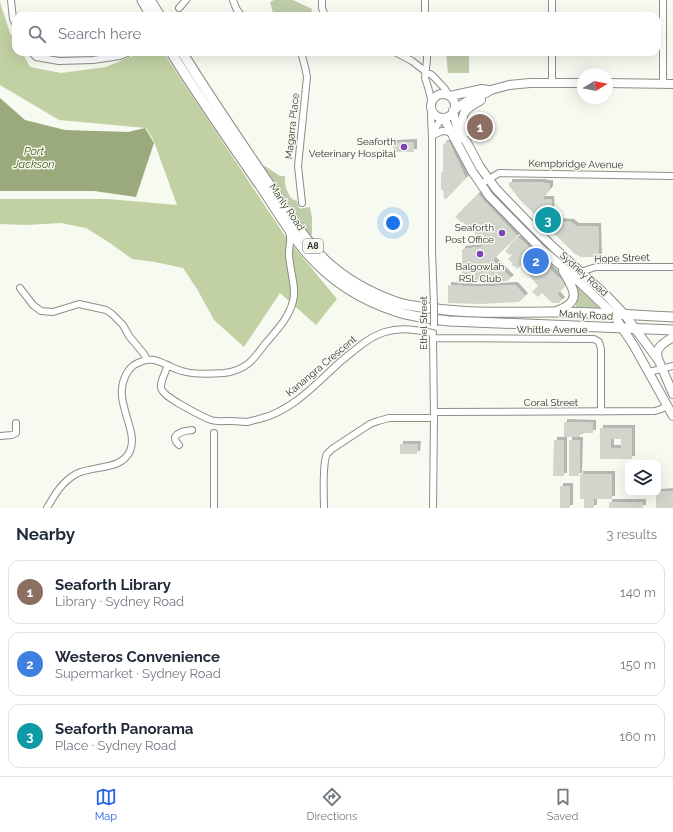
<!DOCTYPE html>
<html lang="en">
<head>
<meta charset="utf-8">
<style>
	body { margin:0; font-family:Raleway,sans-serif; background:#f6f6f7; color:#1f2937 }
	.controls { position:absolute; right:12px; bottom:12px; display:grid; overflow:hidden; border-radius:8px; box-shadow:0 4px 16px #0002 }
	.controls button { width:36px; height:36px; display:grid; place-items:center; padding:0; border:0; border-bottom:1px solid #e0e1e3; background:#fff; color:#1f2937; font:20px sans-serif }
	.compass { position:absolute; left:577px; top:68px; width:36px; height:36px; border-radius:50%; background:#fff; box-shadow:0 4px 16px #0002; rotate:80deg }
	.you { position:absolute; left:393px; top:223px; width:14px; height:14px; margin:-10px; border:3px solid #fff; border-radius:50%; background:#1a73e8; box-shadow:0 0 0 6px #1a73e833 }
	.badge { display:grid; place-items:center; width:26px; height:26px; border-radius:50%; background:#2563eb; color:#fff; font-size:13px; font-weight:700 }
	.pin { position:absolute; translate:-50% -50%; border:2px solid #fff; box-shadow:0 1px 4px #0006 }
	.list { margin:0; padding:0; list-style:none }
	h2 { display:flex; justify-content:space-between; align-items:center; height:52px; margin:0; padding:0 16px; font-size:17px }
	h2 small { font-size:13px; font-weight:400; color:#747a83 }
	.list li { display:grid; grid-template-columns:26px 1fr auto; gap:12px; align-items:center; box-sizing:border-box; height:64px; margin:0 8px 8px; padding:0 8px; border:1px solid #e0e1e3; border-radius:12px }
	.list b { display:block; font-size:15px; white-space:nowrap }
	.list p { margin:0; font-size:13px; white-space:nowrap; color:#747a83 }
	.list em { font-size:13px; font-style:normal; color:#747a83 }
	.icon { flex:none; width:22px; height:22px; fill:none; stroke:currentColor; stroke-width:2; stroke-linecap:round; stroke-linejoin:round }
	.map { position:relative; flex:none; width:673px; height:508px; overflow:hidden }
	.search { position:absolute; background:#fff; box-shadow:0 4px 16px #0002; left:12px; right:12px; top:12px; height:44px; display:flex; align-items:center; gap:10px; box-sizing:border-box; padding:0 14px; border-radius:12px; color:#747a83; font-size:15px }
	.sheet { height:268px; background:#fff }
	nav { display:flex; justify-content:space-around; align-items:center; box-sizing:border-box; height:56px; border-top:1px solid #e0e1e3; background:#fff; font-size:11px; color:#747a83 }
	nav a { display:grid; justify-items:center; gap:2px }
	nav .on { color:#2563eb }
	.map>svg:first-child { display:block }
</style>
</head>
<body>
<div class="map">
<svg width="673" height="508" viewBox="0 0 673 508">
	<defs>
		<filter id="shadow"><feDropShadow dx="3" dy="-3" stdDeviation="0" flood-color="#0004"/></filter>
	</defs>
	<rect width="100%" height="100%" fill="#f6faf0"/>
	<path fill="#bfccaa" d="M274 0H293L312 9 311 16H274L270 2Z
		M446 52H469V73H448Z
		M265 166 280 176H285C284 185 287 192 292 199L297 201C299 212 300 208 310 207L312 218V236L305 230 263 167Z
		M576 284 600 307V308L576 307C575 301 575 307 577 301 579 295 578 290 576 284Z"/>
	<path fill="#c1d1a3" d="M0 2 10 33 16 43V52H22L30 67 61 73 106 67 142 52H163L285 236 337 299 316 325 280 293 244 347 214 320 197 289 183 268 155 262 132 259 110 243 86 228 61 223 26 225 0 224V199H108L177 205 153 139 146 128 59 120 0 85Z"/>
	<path fill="#9aaa7d" d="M0 98 25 120 65 130 128 132 145 128 154 143 136 197 94 191H0Z"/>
	<path fill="#d2d5cc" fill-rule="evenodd" filter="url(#shadow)" d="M482 120 485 132 479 133 476 122Z
		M414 142V152H393V143Z
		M449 142 466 179 464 180 446 199H444L443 190H441V173L443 172V144Z
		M509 182H544V183H550V189L542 199H551L552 215 554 216 553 218 556 221 571 222 576 226H598L599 257H581L575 254 520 200 509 186Z
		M478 194 484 201 517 236 493 260 511 278 507 281 490 282 489 283 487 282 462 281V249L481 247 485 242 478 235 477 236 463 222 462 223 455 217Z
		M518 237 533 251 531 253 537 258 538 257 558 277H559L567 285 557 294 562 300 559 303H552L542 293 538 297 532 292 538 286 525 270 526 269 521 263 520 264 521 265 517 269 515 266 514 267 512 265 513 264 508 259 512 255 511 254 509 255 505 251 510 246 509 245Z
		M448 285 478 287 515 285 525 296 519 302 481 304 448 303Z
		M564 422 593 423V433H580V437H564Z
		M600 428H632V459H600ZM611 439H621V448H611Z
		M554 440H564V476H553Z
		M569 440H580L579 476H569Z
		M400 444H418L417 454H400Z
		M580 474H612V499H594V508H584V499H580Z
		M560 486H570V508H560Z
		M673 491V508H656V493H658V492Z
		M609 502H643V508H609Z"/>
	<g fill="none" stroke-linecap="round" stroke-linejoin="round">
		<defs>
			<path id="minor" d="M11 0 13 19 16 25
				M233 0C235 6 237 13 243 16
				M322 0V8L325 16
				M425 0V16
				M552 0V16
				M179 8 186 0
				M31 52 36 57 59 61 93 60 120 56 130 52
				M301 52 305 67 307 77 298 166 302 203
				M395 52 412 61 426 72 432 75 445 89 449 96
				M427 52V59L425 78 428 87 432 103
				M552 52V83
				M663 84V0
				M432 109 431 116 432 138V251L434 304
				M434 135 442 131 451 132
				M433 136 437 125 443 118
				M481 184 499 173 673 176
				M577 273 596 267H673
				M20 288 33 305 41 311 53 312 79 304 106 310 112 314 123 325 129 336 144 354 147 360
				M433 338 594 339 599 342 601 349V412
				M168 365C159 388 155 389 178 403 189 409 200 416 211 420 217 422 226 421 232 421 237 421 242 422 247 422 251 421 255 420 259 419 292 411 316 384 340 362 354 351 368 337 385 332 401 327 417 330 433 333
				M649 372 673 366
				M434 412 655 411 661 409 668 406
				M0 436 12 435 16 433V423
				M179 445C176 442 175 441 175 437 179 431 186 431 192 430
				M47 508C55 494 62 482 76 474 93 465 121 471 130 451 139 430 113 402 125 377 127 372 130 368 134 365 155 352 163 366 182 371 195 375 211 374 224 373 233 372 243 368 249 363 256 357 260 350 265 344 276 331 289 318 293 301 297 288 289 268 289 253 289 245 292 240 289 232
				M214 508V433
				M324 508C324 496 322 463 327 454 328 453 331 450 332 449L370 424 378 421 389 418H434
				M433 508 434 418 433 336"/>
			<path id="major" d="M607 83 673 84
				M431 106a12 12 0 1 1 24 0a12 12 0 1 1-24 0Z
				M450 96 482 89 488 90
				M454 110 467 101 486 93 491 90 509 85 530 83H583
				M453 111C455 121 459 135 466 141L480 167 496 189 525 219 552 246 606 295 625 315 659 361 673 394
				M444 118 451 132 472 171 489 196 540 248 572 275 613 314 634 346 673 416
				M465 133C459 111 465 110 481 100
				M556 311C583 302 574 289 563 271
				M658 358C654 348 665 342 673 337"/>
			<path id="highway" d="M142 0 151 16
				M150 0 160 16
				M171 52C198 96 228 139 257 181 271 201 283 222 298 242 324 277 357 299 398 312 414 317 432 319 449 321L673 330
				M182 52C209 96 238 138 267 181 285 208 302 237 325 260 345 279 371 293 396 302 407 306 419 307 430 308 470 314 510 312 550 312 591 312 632 315 673 317"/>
		</defs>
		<use href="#minor" stroke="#8c8f87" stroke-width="8"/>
		<use href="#major" stroke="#8c8f87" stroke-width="10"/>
		<use href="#highway" stroke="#8c8f87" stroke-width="11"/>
		<use href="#minor" stroke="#fff" stroke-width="6"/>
		<use href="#major" stroke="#fff" stroke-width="8"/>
		<use href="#highway" stroke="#fff" stroke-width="9"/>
		<defs>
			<path id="minor-bridge" d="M434 326V304"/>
		</defs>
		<use href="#minor-bridge" stroke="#8c8f87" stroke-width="8" stroke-linecap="butt"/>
		<use href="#minor-bridge" stroke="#fff" stroke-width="6"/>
	</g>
	<g fill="#7f44ba" stroke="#f6faf0" stroke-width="1.5">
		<circle cx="404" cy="147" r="4"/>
		<circle cx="502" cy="233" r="4"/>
		<circle cx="480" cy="254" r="4"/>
	</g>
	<g text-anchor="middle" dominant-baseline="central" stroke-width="3" stroke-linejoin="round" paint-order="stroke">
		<rect fill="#f6faf0" stroke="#6d6f69" stroke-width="1" x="303" y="239" width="20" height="14" rx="3"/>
		<g font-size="9" font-weight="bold" fill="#32332f">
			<text x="313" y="246">A8</text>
		</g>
		<g font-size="10" fill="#32332f" stroke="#f6faf0">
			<text transform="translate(292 126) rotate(-84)">Magarra Place</text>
			<text transform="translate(576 164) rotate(1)">Kempbridge Avenue</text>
			<text transform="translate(287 207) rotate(56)">Manly Road</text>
			<text transform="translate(622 258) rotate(-2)">Hope Street</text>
			<text transform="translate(584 274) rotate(42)">Sydney Road</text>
			<text transform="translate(586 315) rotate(3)">Manly Road</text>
			<text transform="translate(423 323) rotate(-90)">Ethel Street</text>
			<text x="552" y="329">Whittle Avenue</text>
			<text transform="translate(321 366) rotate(-40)">Kanangra Crescent</text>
			<text x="551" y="402">Coral Street</text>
		</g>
		<g font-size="10" fill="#32332f" stroke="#f6faf0" text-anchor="end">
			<text x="396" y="141">Seaforth<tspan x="396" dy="12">Veterinary Hospital</tspan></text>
			<text x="494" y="227">Seaforth<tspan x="494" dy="12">Post Office</tspan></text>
			<text x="480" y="266" text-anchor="middle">Balgowlah<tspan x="480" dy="12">RSL Club</tspan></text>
		</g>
		<g font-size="11" font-style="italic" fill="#485b18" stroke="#f6faf0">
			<text x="34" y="151">Port<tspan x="34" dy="13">Jackson</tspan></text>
		</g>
	</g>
</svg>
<div class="controls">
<button><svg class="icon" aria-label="layers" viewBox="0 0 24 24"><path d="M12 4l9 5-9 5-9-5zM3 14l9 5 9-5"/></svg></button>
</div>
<svg class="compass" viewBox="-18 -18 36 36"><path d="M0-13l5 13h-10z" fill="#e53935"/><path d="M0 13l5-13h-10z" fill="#747a83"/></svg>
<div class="you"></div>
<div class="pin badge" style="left:480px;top:127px;background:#8d6e63">1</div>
<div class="pin badge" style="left:536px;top:261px;background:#3f7fe0">2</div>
<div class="pin badge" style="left:548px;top:220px;background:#0f9aa8">3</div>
<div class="search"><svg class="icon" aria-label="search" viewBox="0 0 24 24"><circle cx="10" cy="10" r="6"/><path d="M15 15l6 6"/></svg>Search here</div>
</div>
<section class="sheet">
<h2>Nearby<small>3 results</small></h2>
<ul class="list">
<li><span class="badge" style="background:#8d6e63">1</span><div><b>Seaforth Library</b><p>Library · Sydney Road</p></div><em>140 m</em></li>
<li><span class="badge" style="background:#3f7fe0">2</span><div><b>Westeros Convenience</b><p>Supermarket · Sydney Road</p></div><em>150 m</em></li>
<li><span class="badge" style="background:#0f9aa8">3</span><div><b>Seaforth Panorama</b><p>Place · Sydney Road</p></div><em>160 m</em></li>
</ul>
</section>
<nav>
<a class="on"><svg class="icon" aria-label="map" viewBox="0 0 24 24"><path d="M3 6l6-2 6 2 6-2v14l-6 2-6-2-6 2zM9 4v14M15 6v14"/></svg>Map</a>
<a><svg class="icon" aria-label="directions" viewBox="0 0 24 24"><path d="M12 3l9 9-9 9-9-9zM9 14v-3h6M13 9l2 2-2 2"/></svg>Directions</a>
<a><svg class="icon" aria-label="saved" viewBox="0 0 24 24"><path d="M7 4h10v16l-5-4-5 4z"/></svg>Saved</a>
</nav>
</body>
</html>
